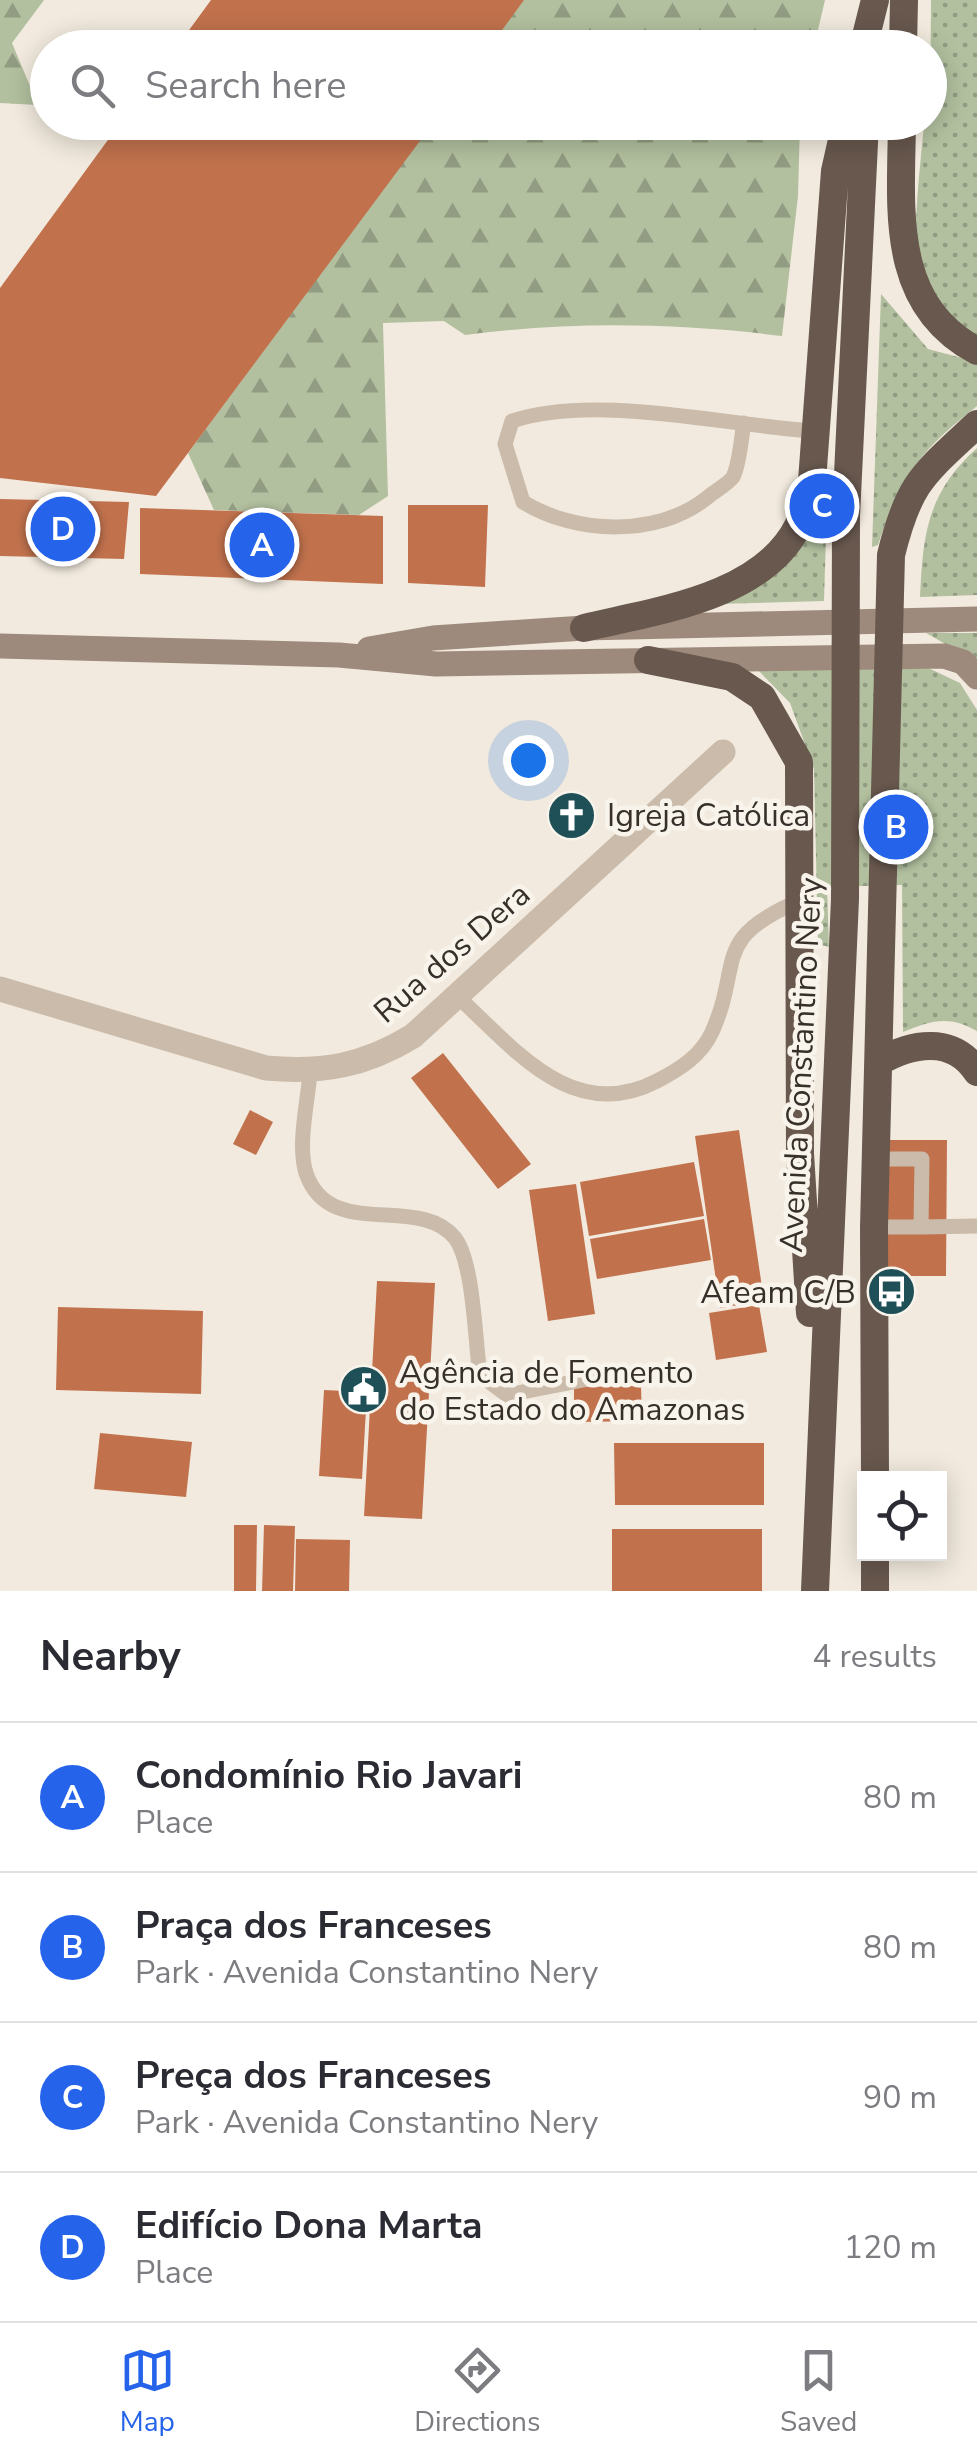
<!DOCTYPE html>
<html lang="en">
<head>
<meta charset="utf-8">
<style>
	body { margin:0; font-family:"Nunito Sans",sans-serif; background:#f7f7f7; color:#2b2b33 }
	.controls { position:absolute; right:30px; bottom:30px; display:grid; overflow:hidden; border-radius:0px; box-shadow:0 5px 25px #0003 }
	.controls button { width:90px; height:90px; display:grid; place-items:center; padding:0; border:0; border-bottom:2px solid #e1e1e2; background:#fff; color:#2b2b33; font:50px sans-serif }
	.you { position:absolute; left:528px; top:760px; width:35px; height:35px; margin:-25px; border:8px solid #fff; border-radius:50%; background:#1a73e8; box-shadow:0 0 0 15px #1a73e833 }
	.badge { display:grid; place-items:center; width:65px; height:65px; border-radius:50%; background:#2563eb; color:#fff; font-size:32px; font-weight:700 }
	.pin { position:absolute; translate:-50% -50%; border:5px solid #fff; box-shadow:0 2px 10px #0006 }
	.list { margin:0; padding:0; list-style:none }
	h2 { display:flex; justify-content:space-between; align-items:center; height:130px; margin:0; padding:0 40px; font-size:42px }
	h2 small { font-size:32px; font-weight:400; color:#7c7c81 }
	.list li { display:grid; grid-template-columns:65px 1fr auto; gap:30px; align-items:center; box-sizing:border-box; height:150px; padding:0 40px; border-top:2px solid #e1e1e2 }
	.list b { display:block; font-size:38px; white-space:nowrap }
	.list p { margin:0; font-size:32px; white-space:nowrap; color:#7c7c81 }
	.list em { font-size:32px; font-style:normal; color:#7c7c81 }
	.icon { flex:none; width:55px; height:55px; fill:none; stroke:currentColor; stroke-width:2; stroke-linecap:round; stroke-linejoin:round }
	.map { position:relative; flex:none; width:977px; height:1591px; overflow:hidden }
	.search { position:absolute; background:#fff; box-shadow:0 5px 25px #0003; left:30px; right:30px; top:30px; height:110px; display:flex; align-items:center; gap:25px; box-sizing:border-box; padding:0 35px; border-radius:55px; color:#7c7c81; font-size:38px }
	.sheet { height:730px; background:#fff }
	nav { display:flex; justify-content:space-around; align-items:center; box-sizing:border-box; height:140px; border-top:2px solid #e1e1e2; background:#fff; font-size:28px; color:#7c7c81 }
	nav a { display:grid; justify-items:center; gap:5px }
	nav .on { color:#2563eb }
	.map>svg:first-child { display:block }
</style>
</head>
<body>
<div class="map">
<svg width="977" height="1591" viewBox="0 0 977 1591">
	<defs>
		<pattern id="forest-firs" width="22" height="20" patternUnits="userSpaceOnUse" patternTransform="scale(2.5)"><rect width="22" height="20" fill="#b2c09f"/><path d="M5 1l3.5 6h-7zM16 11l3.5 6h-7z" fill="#929c82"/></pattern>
		<pattern id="park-dots" width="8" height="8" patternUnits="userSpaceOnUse" patternTransform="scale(2.5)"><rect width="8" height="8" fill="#b2c09f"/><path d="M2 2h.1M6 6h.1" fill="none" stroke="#929c82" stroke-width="1.8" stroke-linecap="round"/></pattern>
	</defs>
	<rect width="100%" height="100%" fill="#f2eade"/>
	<path fill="url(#forest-firs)" d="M0 0H44L12 43 38 105 0 103Z
		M522 0H825L814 47 487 48Z
		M432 123H800L798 196 782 336C678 323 569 321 465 335L444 321 383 323 388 496 359 515 214 510 188 453Z"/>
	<path fill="url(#park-dots)" d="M931 0H977V337C956 323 935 303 922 280 908 256 922 155 924 123L930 122Z
		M881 294 928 349 977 362V406C920 451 901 475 878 545L872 547Z
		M977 448V595L920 597C923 534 927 493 977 448Z
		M828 470 824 601 717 604 793 555 808 538Z
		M926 633H977V662Z
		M753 665H922L960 683 977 710V1031C949 1015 932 1020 903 1032L902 885 827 887 829 947 818 944 814 769 790 703Z"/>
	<path fill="#c1724d" d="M211 0H524L489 48H176Z
		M121 122H434L156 496 0 478V288Z
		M0 499 129 502 124 559 0 556Z
		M408 505H488L485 587 408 583Z
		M140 508 383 516V584L140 574Z
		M443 1053 531 1164 498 1189 411 1078Z
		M250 1110 273 1122 256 1155 233 1144Z
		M739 1130 764 1301 720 1308 695 1136Z
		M888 1140H947L946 1276H888Z
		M694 1162 704 1216 589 1236 580 1182Z
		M576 1184 595 1314 548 1321 529 1190Z
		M704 1219 711 1260 597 1279 590 1239Z
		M377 1281 435 1283 422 1519 364 1516Z
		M759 1305 767 1352 716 1360 709 1313Z
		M58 1307 203 1311 201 1394 56 1390Z
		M641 1386 642 1421 574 1422V1387Z
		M324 1390 367 1392 362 1479 319 1476Z
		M100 1433 192 1442 186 1497 94 1489Z
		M614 1443H764V1505H615Z
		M234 1525H257L256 1591H234Z
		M264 1525 295 1526 293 1591H262Z
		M612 1529H762V1591H612Z
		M296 1539 350 1540 349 1591H295Z"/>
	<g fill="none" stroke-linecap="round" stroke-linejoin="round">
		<path stroke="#cabbaa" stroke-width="15" d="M744 423C741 438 740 463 733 477 728 484 715 491 708 497 658 537 577 535 523 502L505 444 512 421C597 393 726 426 815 431
			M457 996C514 1048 572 1125 657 1081 680 1069 701 1056 712 1032 743 963 710 939 799 901
			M310 1072C308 1102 297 1144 306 1173 329 1242 419 1193 455 1238 474 1263 475 1342 480 1375L507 1395 624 1372
			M874 1227H921L922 1159H876
			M921 1227 977 1226"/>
		<path stroke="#cabbaa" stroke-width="25" d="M0 989 266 1068C322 1073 364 1066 413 1036L723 752"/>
		<path stroke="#9d8a7c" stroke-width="25" d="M0 646 339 655 436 664 944 656 963 662 977 677
			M369 649 433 638 584 628 977 619"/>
		<path stroke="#68584e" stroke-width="28" d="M863 48 875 0
			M903 48 904 0
			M902 122C901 210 889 304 977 351
			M584 628C654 611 762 598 798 526 805 512 807 495 812 481L835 171 846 122
			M648 660 732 677 762 697 799 762 800 1154 810 1313
			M879 1062C911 1043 953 1035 977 1072
			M875 1478 874 1227 891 555C909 481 924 474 977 424
			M875 1554V1591
			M815 1591 845 899 846 516 865 122"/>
	</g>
	<defs>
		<symbol id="church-disc" viewBox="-11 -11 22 22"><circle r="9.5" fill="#205057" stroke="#f9f4eb"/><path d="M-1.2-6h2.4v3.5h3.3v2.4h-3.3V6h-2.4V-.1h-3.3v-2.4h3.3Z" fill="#fff"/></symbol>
		<symbol id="bus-disc" viewBox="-11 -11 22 22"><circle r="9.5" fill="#205057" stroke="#f9f4eb"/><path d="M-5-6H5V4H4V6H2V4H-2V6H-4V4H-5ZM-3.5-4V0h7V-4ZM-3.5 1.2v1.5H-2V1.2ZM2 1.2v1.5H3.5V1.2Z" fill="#fff"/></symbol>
		<symbol id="civic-disc" viewBox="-11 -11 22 22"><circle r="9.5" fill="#205057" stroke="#f9f4eb"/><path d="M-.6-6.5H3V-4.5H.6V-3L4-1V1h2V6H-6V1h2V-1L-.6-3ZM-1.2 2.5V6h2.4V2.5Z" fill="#fff"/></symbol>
	</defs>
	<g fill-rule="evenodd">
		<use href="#church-disc" x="544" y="788" width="55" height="55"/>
		<use href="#bus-disc" x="864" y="1264" width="55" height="55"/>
		<use href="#civic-disc" x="336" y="1362" width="55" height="55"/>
	</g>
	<g text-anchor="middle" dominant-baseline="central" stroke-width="9" stroke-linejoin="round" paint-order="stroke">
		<g font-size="32" fill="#372f2a" stroke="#f9f4eb" text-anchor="start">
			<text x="607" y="815">Igreja Católica</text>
			<text x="856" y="1292" text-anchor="end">Afeam C/B</text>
			<text x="399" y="1372">Agência de Fomento<tspan x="399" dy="37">do Estado do Amazonas</tspan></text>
		</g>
		<g font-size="32" fill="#372f2a" stroke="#f9f4eb">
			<text transform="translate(452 953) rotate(-41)">Rua dos Dera</text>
			<text transform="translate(801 1065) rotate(-87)">Avenida Constantino Nery</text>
		</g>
	</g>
</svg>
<div class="controls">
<button><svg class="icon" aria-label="locate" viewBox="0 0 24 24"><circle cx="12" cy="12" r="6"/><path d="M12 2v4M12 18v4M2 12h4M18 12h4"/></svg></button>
</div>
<div class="you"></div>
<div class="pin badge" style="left:262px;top:545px">A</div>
<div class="pin badge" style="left:896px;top:827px">B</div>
<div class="pin badge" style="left:822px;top:506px">C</div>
<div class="pin badge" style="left:63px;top:529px">D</div>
<div class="search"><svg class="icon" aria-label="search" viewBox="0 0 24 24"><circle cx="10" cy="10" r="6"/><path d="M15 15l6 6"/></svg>Search here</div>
</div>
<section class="sheet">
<h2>Nearby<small>4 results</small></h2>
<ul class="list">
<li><span class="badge">A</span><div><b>Condomínio Rio Javari</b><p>Place</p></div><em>80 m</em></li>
<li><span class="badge">B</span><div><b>Praça dos Franceses</b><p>Park · Avenida Constantino Nery</p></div><em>80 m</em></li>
<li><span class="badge">C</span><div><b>Preça dos Franceses</b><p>Park · Avenida Constantino Nery</p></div><em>90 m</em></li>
<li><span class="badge">D</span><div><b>Edifício Dona Marta</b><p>Place</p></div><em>120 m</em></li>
</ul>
</section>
<nav>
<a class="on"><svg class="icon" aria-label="map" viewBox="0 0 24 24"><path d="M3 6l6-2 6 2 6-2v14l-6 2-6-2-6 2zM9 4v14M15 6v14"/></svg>Map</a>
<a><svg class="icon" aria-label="directions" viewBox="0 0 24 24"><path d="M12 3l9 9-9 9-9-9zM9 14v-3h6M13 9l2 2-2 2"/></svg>Directions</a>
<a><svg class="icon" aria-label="saved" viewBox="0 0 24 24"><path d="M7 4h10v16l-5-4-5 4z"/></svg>Saved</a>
</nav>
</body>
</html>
